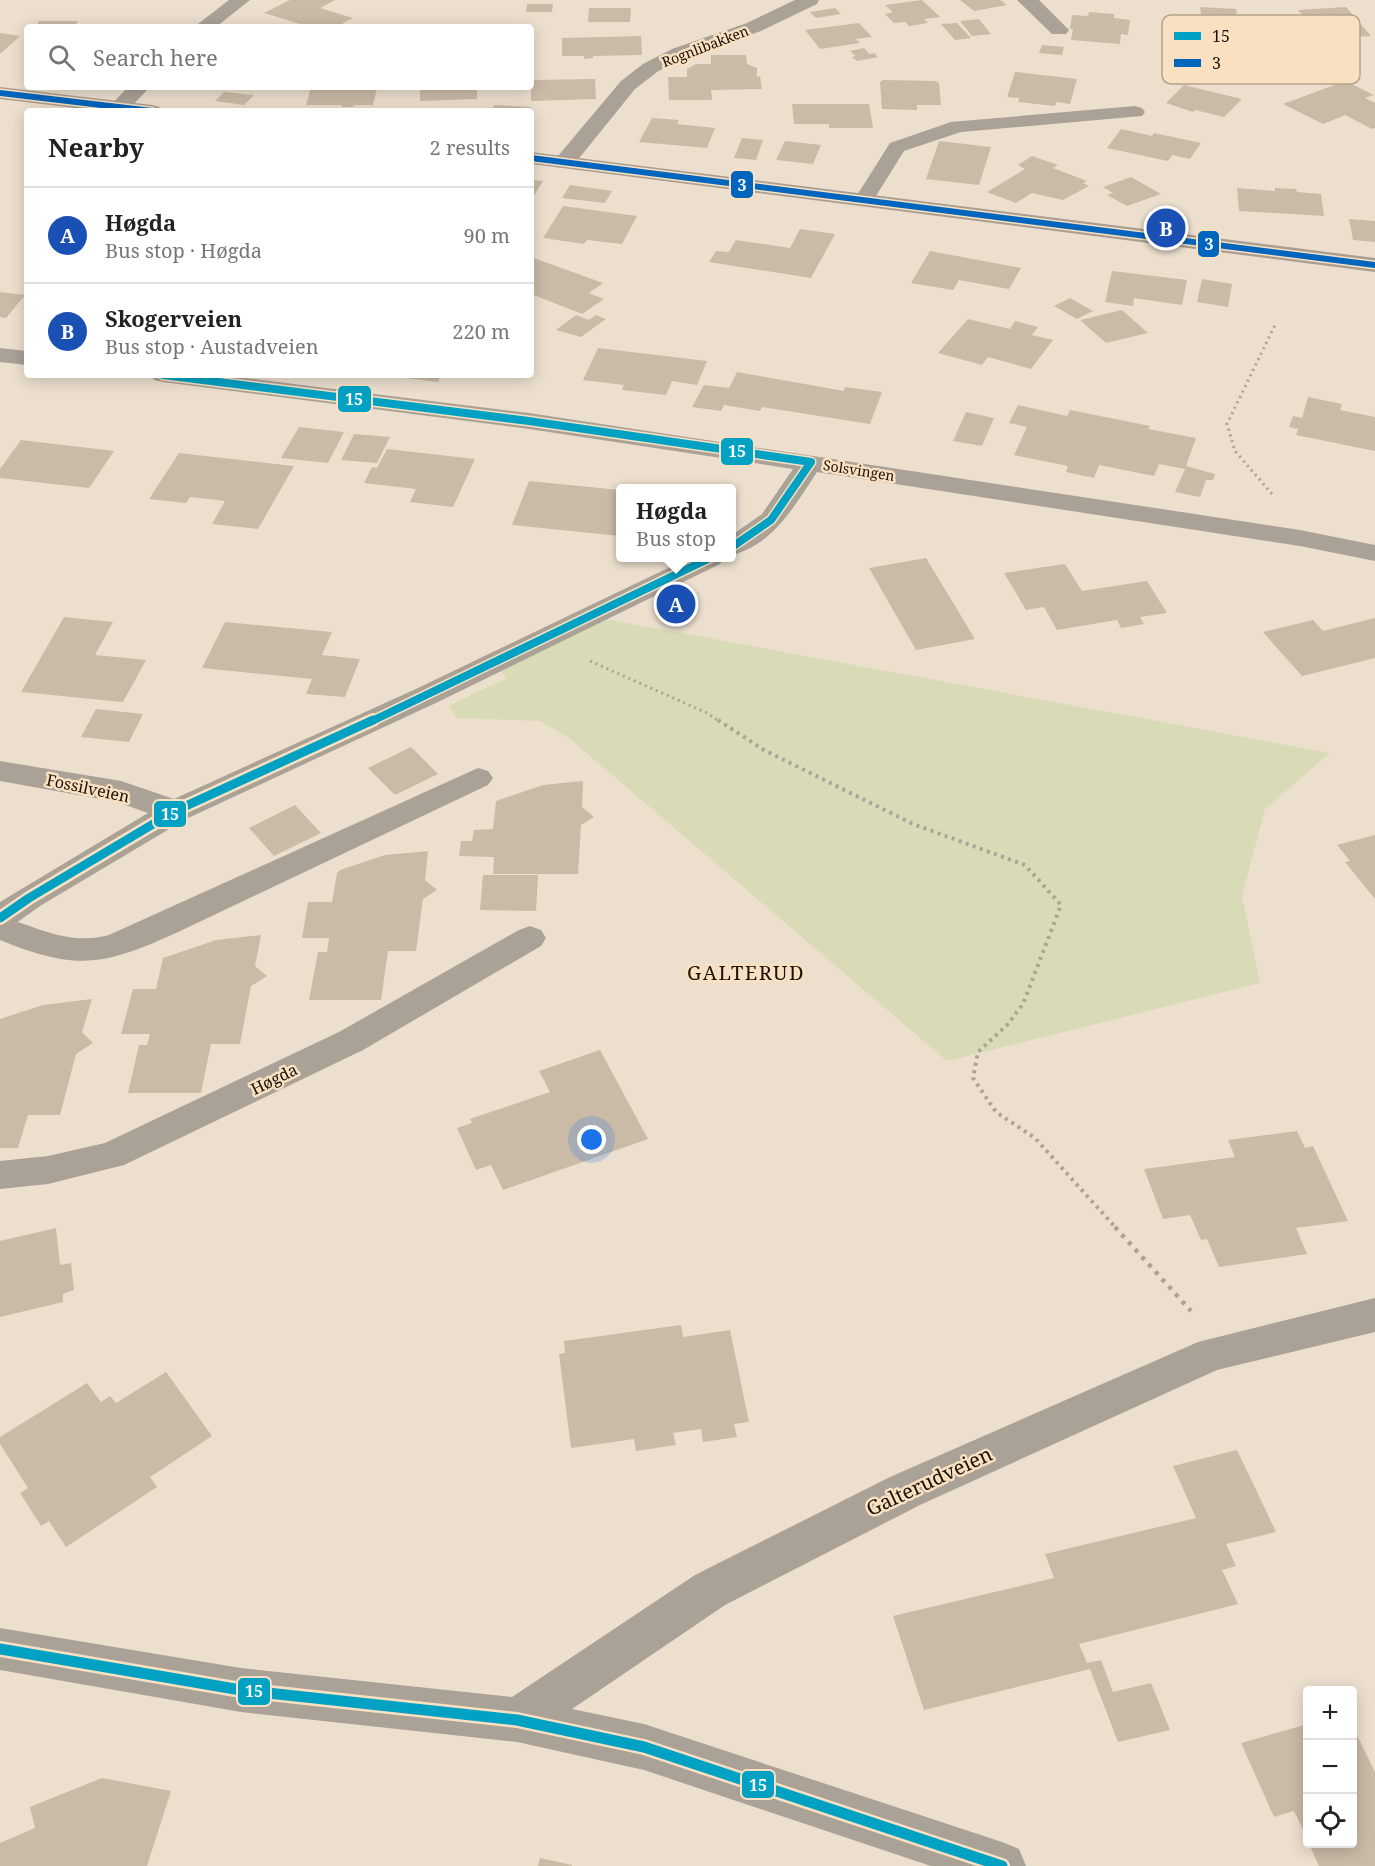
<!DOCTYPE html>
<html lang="en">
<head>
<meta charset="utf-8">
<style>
	body { margin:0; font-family:"Noto Serif",serif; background:#f2f2f2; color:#222 }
	.controls { position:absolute; right:18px; bottom:18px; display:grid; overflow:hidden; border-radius:6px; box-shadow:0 3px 15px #0003 }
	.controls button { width:54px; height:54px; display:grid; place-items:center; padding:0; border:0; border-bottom:2px solid #e0e0e0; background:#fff; color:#222; font:30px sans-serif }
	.you { position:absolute; left:592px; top:1140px; width:21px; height:21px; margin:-15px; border:4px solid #fff; border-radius:50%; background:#1a73e8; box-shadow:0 0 0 9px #1a73e833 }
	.badge { display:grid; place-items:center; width:39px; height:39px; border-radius:50%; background:#111827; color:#fff; font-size:20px; font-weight:700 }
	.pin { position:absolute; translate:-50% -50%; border:3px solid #fff; box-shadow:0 2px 6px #0006 }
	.popup { position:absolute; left:616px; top:484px; width:120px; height:78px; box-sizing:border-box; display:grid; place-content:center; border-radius:6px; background:#fff; filter:drop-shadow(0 2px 4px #0005); font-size:20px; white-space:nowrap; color:#767676 }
	.popup b { font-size:22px; color:#222 }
	.popup::after { content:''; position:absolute; left:50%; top:100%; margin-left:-12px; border:12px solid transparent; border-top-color:#fff }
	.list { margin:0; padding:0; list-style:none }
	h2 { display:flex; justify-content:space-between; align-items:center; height:78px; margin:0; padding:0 24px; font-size:26px }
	h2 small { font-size:20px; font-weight:400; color:#767676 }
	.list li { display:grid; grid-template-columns:39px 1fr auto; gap:18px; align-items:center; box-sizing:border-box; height:96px; padding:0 24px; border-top:2px solid #e0e0e0 }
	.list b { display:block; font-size:22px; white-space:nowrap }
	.list p { margin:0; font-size:20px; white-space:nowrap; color:#767676 }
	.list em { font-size:20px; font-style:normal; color:#767676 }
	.icon { flex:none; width:33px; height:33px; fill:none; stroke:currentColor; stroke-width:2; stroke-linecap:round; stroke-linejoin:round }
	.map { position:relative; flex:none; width:1375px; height:1866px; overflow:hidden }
	.search { position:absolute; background:#fff; box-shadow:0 3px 15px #0003; left:24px; top:24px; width:510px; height:66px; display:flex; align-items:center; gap:15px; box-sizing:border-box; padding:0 21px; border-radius:6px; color:#767676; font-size:22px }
	.panel { position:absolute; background:#fff; box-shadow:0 3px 15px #0003; left:24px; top:108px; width:510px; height:270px; border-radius:6px }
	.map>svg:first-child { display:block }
</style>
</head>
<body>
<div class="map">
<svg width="1375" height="1866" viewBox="0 0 1375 1866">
	<rect width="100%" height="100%" fill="#ecdfce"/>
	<path fill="#d9dbb6" d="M589 616 1330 753 1265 809 1242 896 1260 983 947 1061 569 738 540 721 457 718 448 706 507 678 493 663Z"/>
	<path fill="#cabba7" d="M290 0H335L320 8 353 18 336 27H310L264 13Z
		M922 0 940 17 924 19 928 23 909 26 905 22 894 23 885 14 893 12 885 5Z
		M960 0H1000L1007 5 974 11Z
		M527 4H553L552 12H526Z
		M1200 7 1236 9 1238 24 1202 22Z
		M1346 7 1371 36 1321 39 1298 10Z
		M589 8H631L630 22H588Z
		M835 8 841 14 816 18 810 12Z
		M1089 12 1114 14V18L1130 20 1128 35 1121 34 1120 44 1071 40 1073 29H1070L1072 15 1088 16Z
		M979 19 991 34 972 36 960 21Z
		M38 21H78L74 27H38Z
		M859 23 872 37 856 39 860 43 820 49 805 30Z
		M957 23 971 38 955 40 941 24Z
		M0 33 20 36 0 54Z
		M641 36 642 55 593 56V58L584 59V56H562V38Z
		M1042 45 1064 47 1062 55 1039 53Z
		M864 48 869 54 874 53 878 57 857 61 852 57 856 56 850 51Z
		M711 55H746L747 64 757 68V77L760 76 762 89 711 90 712 100H669L668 77H687V69L696 64H711Z
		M1015 72 1077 79 1070 104 1056 102 1055 106 1018 102 1019 98 1007 97Z
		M595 79 596 99 531 101V80Z
		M883 80 935 81 939 83 941 105H917V110L882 109 880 82Z
		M1345 81 1374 95 1365 98 1375 103V128L1372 129 1345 115 1323 124 1283 104Z
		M1184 85 1242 99 1224 117 1195 110 1193 112 1166 103Z
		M311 87H345L377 88 373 105H354L353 107H342V105H306Z
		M420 87H477V99L420 101Z
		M224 92 254 95 244 105 215 101Z
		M792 104H869L873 128H829V124H794Z
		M494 105 531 107 530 111H492Z
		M652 118 679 120 677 124 715 128 707 148 639 142Z
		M1121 129 1152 136 1154 133 1201 143 1190 159 1172 155 1168 161 1107 148Z
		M742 138 763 140 756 160 734 158Z
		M785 141 821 145 813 164 776 160Z
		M939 141 991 147 979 185 926 179Z
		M1032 156 1058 165 1053 168 1087 181 1083 183 1089 186 1063 200 1032 193 1016 203 987 192 1025 169 1018 165Z
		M1131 177 1161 194 1127 206 1107 195 1113 193 1103 187Z
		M531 180 543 181 533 197H531Z
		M570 185 612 191 605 203 562 198Z
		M1237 188 1275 191V188L1296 189 1297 192 1321 194 1324 216 1239 211Z
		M563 206 637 216 622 244 587 240 584 244 543 238Z
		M1349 219 1375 221V242L1353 240Z
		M800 229 835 234 811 278 709 262 716 251 729 252 736 240 790 248Z
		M930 251 1021 268 1009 289 959 280 953 290 911 283Z
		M531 257 603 283 589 293 604 299 582 314 531 294Z
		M1112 271 1187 280 1182 305 1134 298 1133 306 1105 302Z
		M1202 279 1232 284 1228 307 1197 302Z
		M0 292 25 295 6 318 0 317Z
		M1070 298 1093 311 1077 319 1054 306Z
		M1122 310 1148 333 1106 343 1080 320Z
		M576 315 589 320 596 315 606 319 581 337 556 330Z
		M968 319 1010 329 1015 321 1038 327 1032 335 1053 340 1031 369 988 357 982 365 938 353Z
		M598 348 707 361 697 385 672 381 666 395 622 390 624 385 583 380Z
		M737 372 844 391 845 387 882 392 870 424 762 407 760 411 724 405 721 411 692 407 704 385 729 388Z
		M383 375H441L438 382Z
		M1308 397 1342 404 1340 410 1375 417V451L1296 435 1298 429 1289 427 1293 416 1302 418Z
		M1018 405 1067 416 1070 410 1150 426 1148 429 1196 438 1186 466 1215 474 1213 480H1206L1200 497 1175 492 1185 469 1159 464 1154 476 1099 465 1094 478 1066 472 1068 466 1014 455 1027 427 1009 423Z
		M966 412 994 418 982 446 953 441Z
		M299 427 344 432 328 463 281 458Z
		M354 434 390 437 377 463 341 460Z
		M21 440 114 451 89 488 0 478V469Z
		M387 449 475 459 453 507 410 502 416 489 364 483 372 467 377 468Z
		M179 453 294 466 258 529 212 524 225 501 190 497 186 503 149 499Z
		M529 481 620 490V536L512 525Z
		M926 558 975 639 916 650 869 568Z
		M1065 564 1082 591 1147 581 1167 613 1140 617 1144 624 1121 628 1117 620 1057 630 1044 607 1026 610 1004 573Z
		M64 617 113 622 95 655 146 660 123 702 21 692Z
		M1375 618V658L1302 676 1263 632 1313 620 1323 631Z
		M225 622 332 632 322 655 360 659 345 697 306 694 312 679 202 668Z
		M96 709 143 714 129 742 81 737Z
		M411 747 438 774 395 795 368 768Z
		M583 781 582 807 594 817 581 825 578 874H493L494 857 459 856 461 841H472L474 830 493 829 496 801 543 785Z
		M295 805 321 833 274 856 249 828Z
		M1375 835V899L1345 862 1350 861 1337 845Z
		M428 851 425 880 437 890 423 899 416 951H388L381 1000H309L318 952H327L329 938H302L308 902H332L337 873 340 870 385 855Z
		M483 875H538L536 911 480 910Z
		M261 935 255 966 267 976 251 986 240 1044H211L201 1093H128L139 1045H147L150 1034H121L133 989H156L163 958 216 940Z
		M92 999 82 1032 93 1043 76 1054 60 1115H28L18 1148H0V1019L43 1005Z
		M600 1050 648 1139 503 1190 491 1165 476 1170 457 1128 472 1123 470 1119 550 1092 539 1071Z
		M1297 1131 1305 1148 1313 1146 1348 1221 1296 1228 1307 1254 1219 1267 1207 1239 1201 1240 1190 1215 1163 1219 1144 1169 1235 1157 1228 1140Z
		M56 1228 60 1265 71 1263 74 1290 63 1294V1302L0 1317V1241Z
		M681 1325 683 1337 730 1330 749 1422 734 1424 737 1437 703 1442 701 1429 673 1433 676 1445 636 1451 634 1439 571 1448 559 1354 565 1353 564 1341Z
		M166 1372 212 1436 150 1477 157 1487 66 1547 49 1521 41 1526 20 1493 28 1488 0 1444V1437L87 1383 101 1402 110 1396 116 1403Z
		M1237 1450 1276 1532 1226 1544 1236 1566 1222 1570 1238 1604 1079 1644 1087 1663 1101 1660 1113 1692 1151 1683 1170 1730 1118 1742 1090 1669 924 1710 893 1616 1054 1578 1045 1554 1196 1518 1173 1466Z
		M1308 1724V1840L1294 1811 1274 1817 1241 1743Z
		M1352 1725 1375 1772V1866H1319L1309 1844H1352Z
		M102 1778 171 1791 147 1866H0V1843L35 1828 30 1807Z
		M540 1858 572 1865V1866H538Z"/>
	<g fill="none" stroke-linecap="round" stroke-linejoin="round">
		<path stroke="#aba398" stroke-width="3" stroke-dasharray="2 4" stroke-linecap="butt" d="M1272 494 1235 451 1227 424 1275 325
			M590 661 707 713 720 722"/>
		<path stroke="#aba398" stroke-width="4" stroke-dasharray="3 4.5" stroke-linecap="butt" d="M718 720 764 750 913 824 1025 865 1061 905 1023 1004 1008 1024 978 1052 973 1078 996 1112 1035 1138 1116 1228"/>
		<path stroke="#aba398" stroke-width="4.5" stroke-dasharray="4 6" stroke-linecap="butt" d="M1115 1227 1191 1311"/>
		<path fill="#aaa197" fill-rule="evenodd" d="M1135 106 1142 108 1145 112 1142 116 961 132 904 151 871 204 864 206 857 204 854 200 890 143 951 122Z
			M478 768 488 771 493 778 488 785 176 933C103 966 76 971 0 940V916C37 927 69 946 109 935Z
			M530 926 541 930 546 938 541 946 363 1050 124 1165 48 1184 0 1189V1161L48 1156 105 1143 339 1032 519 930Z"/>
		<path fill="#aaa197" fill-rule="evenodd" d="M229 0H250L216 27H194Z
			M795 0H819L817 4 761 31 686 57 657 72 635 89 572 167 564 168 556 167 553 162 621 81 643 64 672 49 747 23Z
			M1017 0H1039L1069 30 1066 34H1052Z
			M128 87H150L127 111H112L109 107Z
			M0 348 27 351V365L0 362Z
			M151 375H222L529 413 1300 530 1375 545V561L1300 546 817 472C795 505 773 545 732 555V535L762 514 793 469 529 429 163 382 154 380Z
			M689 558H724L720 564 438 702 186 819 40 906 12 926 0 930V902L148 813 117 802 0 781V761L121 781 174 799 418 688Z
			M1375 1298V1332L1217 1370 920 1505 725 1605 572 1709 644 1724 1002 1842 1019 1849 1026 1866H931L644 1770 517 1742 241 1712 0 1670V1628L241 1668 512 1697 695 1575 890 1477 1198 1342Z"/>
		<path fill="#aa9e92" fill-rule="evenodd" d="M0 87 152 105 159 107 162 111H100L0 99Z
			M531 152 1375 258V272L531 164Z"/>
		<defs>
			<path id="bus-1-far2" d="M163 375 529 421 811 462 771 520 732 547
				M370 722 710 558"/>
			<path id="bus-1-far1" d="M0 918 29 898 175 811 373 720"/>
			<path id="bus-1" d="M0 1649 241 1690 517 1720 644 1747 1002 1866"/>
			<path id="bus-2" d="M0 93 152 111
				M531 158 1375 265"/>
		</defs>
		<use href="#bus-1-far2" stroke="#f9e0c1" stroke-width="11"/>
		<use href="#bus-1-far1" stroke="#f9e0c1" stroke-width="14"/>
		<use href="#bus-1" stroke="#f9e0c1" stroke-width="16"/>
		<use href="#bus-2" stroke="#f9e0c1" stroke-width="9"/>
		<use href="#bus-1-far2" stroke="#01a1c4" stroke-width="8"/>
		<use href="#bus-1-far1" stroke="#01a1c4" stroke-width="9"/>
		<use href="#bus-1" stroke="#01a1c4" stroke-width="11"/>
		<use href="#bus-2" stroke="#0065bd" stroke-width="6"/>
	</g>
	<g text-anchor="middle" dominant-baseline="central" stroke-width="5" stroke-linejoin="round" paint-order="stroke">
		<g font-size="14" fill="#1a1107" stroke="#f9e0c1">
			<text transform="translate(705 46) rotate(-21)">Rognlibakken</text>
			<text transform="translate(859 470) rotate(9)">Solsvingen</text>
		</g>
		<g font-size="16" fill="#1a1107" stroke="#f9e0c1">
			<text transform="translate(88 788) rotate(12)">Fossilveien</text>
			<text transform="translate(274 1079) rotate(-26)">Høgda</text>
		</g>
		<g font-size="20" letter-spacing="1.5" fill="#1a1107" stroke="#f9e0c1">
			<text x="746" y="972">GALTERUD</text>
		</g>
		<g font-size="20" fill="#1a1107" stroke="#f9e0c1">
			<text transform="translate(929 1481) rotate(-25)">Galterudveien</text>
		</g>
	</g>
	<rect x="1162" y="15" width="198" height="69" rx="9" fill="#f9e0c1" stroke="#b6a289" stroke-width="1.5"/>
	<rect x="1174" y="32" width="27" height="8" fill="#01a1c4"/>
	<rect x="1174" y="59" width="27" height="8" fill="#0065bd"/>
	<g font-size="16" fill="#1a1107">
		<text x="1212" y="42">15</text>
		<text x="1212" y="69">3</text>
	</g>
	<g stroke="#f9e0c1" stroke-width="2">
		<rect x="730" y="170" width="24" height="29" rx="6" fill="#0065bd"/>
		<rect x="1197" y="230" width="23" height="28" rx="6" fill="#0065bd"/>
		<rect x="337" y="385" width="35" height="28" rx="6" fill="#01a1c4"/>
		<rect x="720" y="437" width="34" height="29" rx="6" fill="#01a1c4"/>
		<rect x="153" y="800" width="34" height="28" rx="6" fill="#01a1c4"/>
		<rect x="237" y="1677" width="34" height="29" rx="6" fill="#01a1c4"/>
		<rect x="741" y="1770" width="34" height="29" rx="6" fill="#01a1c4"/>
	</g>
	<g font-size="16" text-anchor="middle" font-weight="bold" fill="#fff">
		<text x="742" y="191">3</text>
		<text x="1209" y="250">3</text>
		<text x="354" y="405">15</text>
		<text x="737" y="457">15</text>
		<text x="170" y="820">15</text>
		<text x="254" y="1697">15</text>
		<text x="758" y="1791">15</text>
	</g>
</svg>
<div class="controls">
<button>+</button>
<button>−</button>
<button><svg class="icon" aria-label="locate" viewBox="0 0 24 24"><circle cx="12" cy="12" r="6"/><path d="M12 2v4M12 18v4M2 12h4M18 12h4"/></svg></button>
</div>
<div class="you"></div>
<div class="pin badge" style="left:676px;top:604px;background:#1a4fb4">A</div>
<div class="popup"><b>Høgda</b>Bus stop</div>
<div class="pin badge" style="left:1166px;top:228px;background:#1a4fb4">B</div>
<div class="search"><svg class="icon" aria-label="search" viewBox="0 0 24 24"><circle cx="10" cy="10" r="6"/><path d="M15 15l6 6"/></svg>Search here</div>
<section class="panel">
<h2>Nearby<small>2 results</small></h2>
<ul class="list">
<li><span class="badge" style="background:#1a4fb4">A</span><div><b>Høgda</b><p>Bus stop · Høgda</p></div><em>90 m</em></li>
<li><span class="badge" style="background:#1a4fb4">B</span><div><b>Skogerveien</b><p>Bus stop · Austadveien</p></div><em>220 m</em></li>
</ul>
</section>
</div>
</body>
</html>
